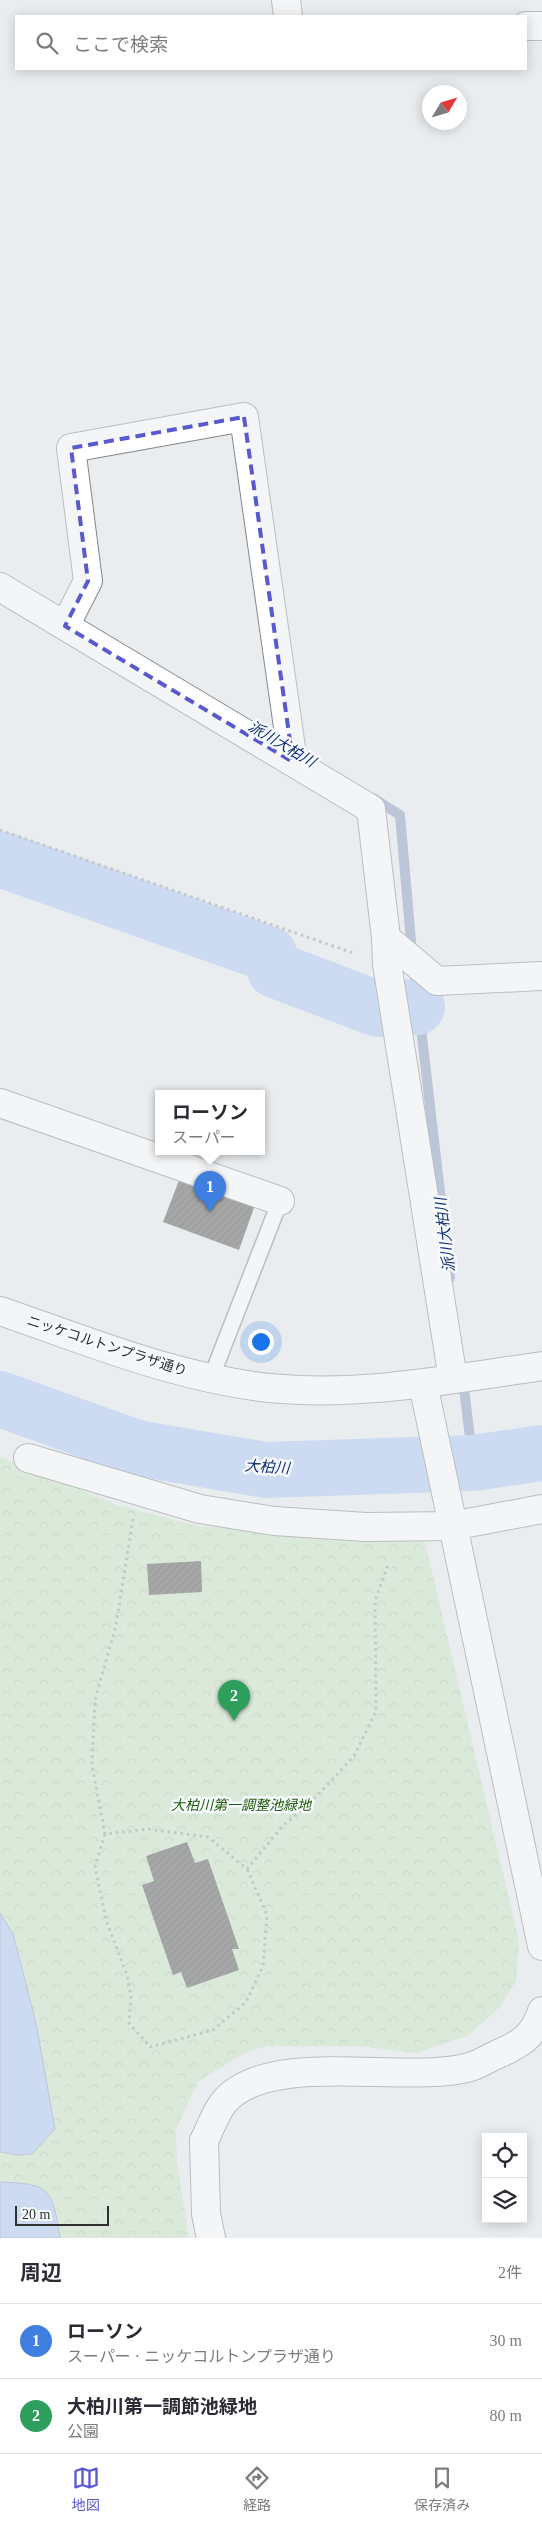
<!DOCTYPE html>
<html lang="ja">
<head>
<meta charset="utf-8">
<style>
	body { margin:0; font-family:"Times New Roman","Noto Sans JP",serif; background:#f2f2f3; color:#2b2b33 }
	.controls { position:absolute; right:15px; bottom:15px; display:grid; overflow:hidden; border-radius:0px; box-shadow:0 2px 12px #0003 }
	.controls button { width:45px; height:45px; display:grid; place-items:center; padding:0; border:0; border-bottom:1px solid #e1e1e2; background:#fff; color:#2b2b33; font:25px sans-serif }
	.compass { position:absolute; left:422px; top:85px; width:45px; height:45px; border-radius:50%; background:#fff; box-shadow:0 2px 12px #0003; rotate:52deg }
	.scale { position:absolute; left:15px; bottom:12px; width:94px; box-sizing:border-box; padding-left:5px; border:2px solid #2e2f30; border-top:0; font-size:14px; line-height:18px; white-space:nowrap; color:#2e2f30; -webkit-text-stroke:4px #f7fafd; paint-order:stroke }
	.you { position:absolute; left:260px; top:1341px; width:18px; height:18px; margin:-12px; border:4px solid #fff; border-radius:50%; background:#1a73e8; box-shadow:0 0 0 8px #1a73e833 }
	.badge { display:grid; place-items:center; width:32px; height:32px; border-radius:50%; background:#5858cf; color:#fff; font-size:16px; font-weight:700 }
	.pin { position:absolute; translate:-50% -41px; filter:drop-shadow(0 1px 2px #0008) }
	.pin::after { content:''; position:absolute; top:26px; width:18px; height:15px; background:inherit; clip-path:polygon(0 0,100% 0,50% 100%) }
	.popup { position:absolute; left:155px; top:1090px; width:110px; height:65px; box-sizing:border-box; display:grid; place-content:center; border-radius:0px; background:#fff; filter:drop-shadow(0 1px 4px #0005); font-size:16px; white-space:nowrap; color:#7c7c81 }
	.popup b { font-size:19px; color:#2b2b33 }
	.popup::after { content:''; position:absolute; left:50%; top:100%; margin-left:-10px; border:10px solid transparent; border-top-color:#fff }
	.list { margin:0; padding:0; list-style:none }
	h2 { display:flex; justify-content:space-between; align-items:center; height:65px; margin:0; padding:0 20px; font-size:21px }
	h2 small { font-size:16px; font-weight:400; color:#7c7c81 }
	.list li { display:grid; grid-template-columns:32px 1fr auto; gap:15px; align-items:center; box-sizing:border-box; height:75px; padding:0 20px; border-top:1px solid #e1e1e2 }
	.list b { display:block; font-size:19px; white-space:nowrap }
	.list p { margin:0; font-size:16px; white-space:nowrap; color:#7c7c81 }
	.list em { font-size:16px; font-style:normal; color:#7c7c81 }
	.icon { flex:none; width:28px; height:28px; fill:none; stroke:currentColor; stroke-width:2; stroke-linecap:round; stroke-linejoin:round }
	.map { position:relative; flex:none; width:542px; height:2238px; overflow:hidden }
	.search { position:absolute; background:#fff; box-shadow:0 2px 12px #0003; left:15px; right:15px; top:15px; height:55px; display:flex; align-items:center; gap:12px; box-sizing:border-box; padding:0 18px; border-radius:0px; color:#7c7c81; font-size:19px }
	.sheet { height:215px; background:#fff }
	nav { display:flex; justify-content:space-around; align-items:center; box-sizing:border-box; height:70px; border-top:1px solid #e1e1e2; background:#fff; font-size:14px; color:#7c7c81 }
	nav a { display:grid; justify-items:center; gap:2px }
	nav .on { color:#5858cf }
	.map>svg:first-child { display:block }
</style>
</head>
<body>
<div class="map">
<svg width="542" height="2238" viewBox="0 0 542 2238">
	<defs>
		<pattern id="park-crowns" width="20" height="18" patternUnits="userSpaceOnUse" patternTransform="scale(1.25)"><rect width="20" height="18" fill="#c7e5bf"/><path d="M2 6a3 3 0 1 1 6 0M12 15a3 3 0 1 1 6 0" fill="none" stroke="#abc5a4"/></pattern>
		<pattern id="building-hatch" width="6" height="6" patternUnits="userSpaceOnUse" patternTransform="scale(1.25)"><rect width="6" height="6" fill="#4a4746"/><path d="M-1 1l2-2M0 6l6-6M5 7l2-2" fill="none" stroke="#625f5f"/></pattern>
	</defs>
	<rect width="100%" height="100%" fill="#eaedef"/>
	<path fill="url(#park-crowns)" d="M0 1457 117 1505 198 1526 425 1542 519 1941 516 1981 501 2006 469 2035 416 2053 359 2046H266L244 2053 198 2082 176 2130 177 2163 189 2238H0Z"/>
	<path fill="#acc5f6" stroke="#8698bb" d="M0 1913 13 1934 36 2023 55 2129 32 2154 17 2155 0 2152Z
		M0 2182C51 2184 52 2188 60 2238H0Z"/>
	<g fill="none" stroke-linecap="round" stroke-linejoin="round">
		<path stroke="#8698bb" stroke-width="10" d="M373 798 400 815 412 953
			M414 968 450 1278
			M463 1380 473 1463"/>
		<path stroke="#acc5f6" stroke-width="56" d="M0 859 269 954 275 970 378 1009 417 1007
			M0 1399 137 1448 266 1470 473 1463 542 1453"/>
	</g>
	<path fill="url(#building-hatch)" d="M181 1175 256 1202 239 1250 163 1222Z
		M201 1561 202 1592 149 1595 147 1564Z
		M187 1842 195 1863 208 1859 239 1949H232L239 1970 187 1988 181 1972 173 1975 142 1885 154 1881 146 1856Z"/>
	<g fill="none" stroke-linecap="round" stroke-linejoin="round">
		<defs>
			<path id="service" d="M211 1378 280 1201"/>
			<path id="minor" d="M286 0 288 16
				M526 26H542
				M0 587 371 809 386 938 387 964 453 1379
				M65 626 88 581 71 448 244 417 293 762
				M386 938 437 981 542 976
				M0 1103 280 1201
				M28 1458 200 1509 274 1521 366 1527 452 1526 542 1509
				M204 2141 206 2214 211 2238"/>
			<path id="tertiary" d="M0 1311C88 1341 176 1378 270 1388 361 1397 452 1379 542 1366
				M423 1384 542 1946
				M204 2141C210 2129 216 2111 225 2101 271 2049 408 2085 470 2067 480 2064 489 2058 498 2054 521 2044 534 2036 542 2011"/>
		</defs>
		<use href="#service" stroke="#848689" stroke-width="18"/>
		<use href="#minor" stroke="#848689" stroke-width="30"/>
		<use href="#tertiary" stroke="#848689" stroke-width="30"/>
		<path stroke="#989b9c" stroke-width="3" stroke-dasharray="2.5 4" stroke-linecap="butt" d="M0 830 356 954
			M133 1519 116 1625 95 1700 92 1765 105 1834 148 1829 208 1837 247 1869 282 1827 319 1794 354 1756 376 1711 375 1601 389 1562
			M105 1834 95 1866 106 1920 127 1975 131 1996 129 2023 150 2047 213 2030 246 2002 263 1966 267 1915 247 1869"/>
		<use href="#service" stroke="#fff" stroke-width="15"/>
		<use href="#minor" stroke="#fff" stroke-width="28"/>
		<use href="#tertiary" stroke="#fff" stroke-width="28"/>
	</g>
	<path d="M0 0H542V2238H0ZM244 417 293 762 65 626 88 581 71 448Z" fill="#eaedef" fill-opacity=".55" fill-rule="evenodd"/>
	<path fill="none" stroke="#5858cf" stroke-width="4" stroke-dasharray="10 6" stroke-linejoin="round" d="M244 417 293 762 65 626 88 581 71 448Z"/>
	<g text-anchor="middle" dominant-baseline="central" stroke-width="5" stroke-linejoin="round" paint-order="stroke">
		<g font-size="14" fill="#2e2f30" stroke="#f7fafd">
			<text transform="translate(107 1346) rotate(18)">ニッケコルトンプラザ通り</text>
		</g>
		<g font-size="14" font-style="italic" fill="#225b0b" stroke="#f7fafd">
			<text x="241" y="1805">大柏川第一調整池緑地</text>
		</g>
		<g font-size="15" font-style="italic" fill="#123074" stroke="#f7fafd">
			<text transform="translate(282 744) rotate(31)">派川大柏川</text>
			<text transform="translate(445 1235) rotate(-97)">派川大柏川</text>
			<text transform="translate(267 1467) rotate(4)">大柏川</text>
		</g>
	</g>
</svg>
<div class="controls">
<button><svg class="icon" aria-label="locate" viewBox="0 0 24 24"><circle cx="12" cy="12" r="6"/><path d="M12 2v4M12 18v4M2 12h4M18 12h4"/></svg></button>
<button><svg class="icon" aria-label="layers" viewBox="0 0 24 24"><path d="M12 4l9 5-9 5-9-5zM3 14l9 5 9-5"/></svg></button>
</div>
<svg class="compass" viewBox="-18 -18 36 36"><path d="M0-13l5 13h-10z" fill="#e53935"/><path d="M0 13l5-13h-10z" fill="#7c7c81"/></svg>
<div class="scale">20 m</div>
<div class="you"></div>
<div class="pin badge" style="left:210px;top:1212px;background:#3f7fe0">1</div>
<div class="popup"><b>ローソン</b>スーパー</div>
<div class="pin badge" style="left:234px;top:1721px;background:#2e9e5b">2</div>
<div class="search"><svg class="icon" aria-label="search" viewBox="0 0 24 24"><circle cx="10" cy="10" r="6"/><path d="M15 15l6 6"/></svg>ここで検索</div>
</div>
<section class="sheet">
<h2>周辺<small>2件</small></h2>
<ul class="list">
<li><span class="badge" style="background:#3f7fe0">1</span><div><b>ローソン</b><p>スーパー · ニッケコルトンプラザ通り</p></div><em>30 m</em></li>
<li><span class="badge" style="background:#2e9e5b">2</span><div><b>大柏川第一調節池緑地</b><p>公園</p></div><em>80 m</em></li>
</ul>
</section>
<nav>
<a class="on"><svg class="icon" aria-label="map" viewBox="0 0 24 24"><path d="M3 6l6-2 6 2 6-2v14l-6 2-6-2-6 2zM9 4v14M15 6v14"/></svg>地図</a>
<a><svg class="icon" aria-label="directions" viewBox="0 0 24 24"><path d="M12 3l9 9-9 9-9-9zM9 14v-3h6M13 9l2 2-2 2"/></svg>経路</a>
<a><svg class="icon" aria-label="saved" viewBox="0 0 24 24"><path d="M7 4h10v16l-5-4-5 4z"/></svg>保存済み</a>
</nav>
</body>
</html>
